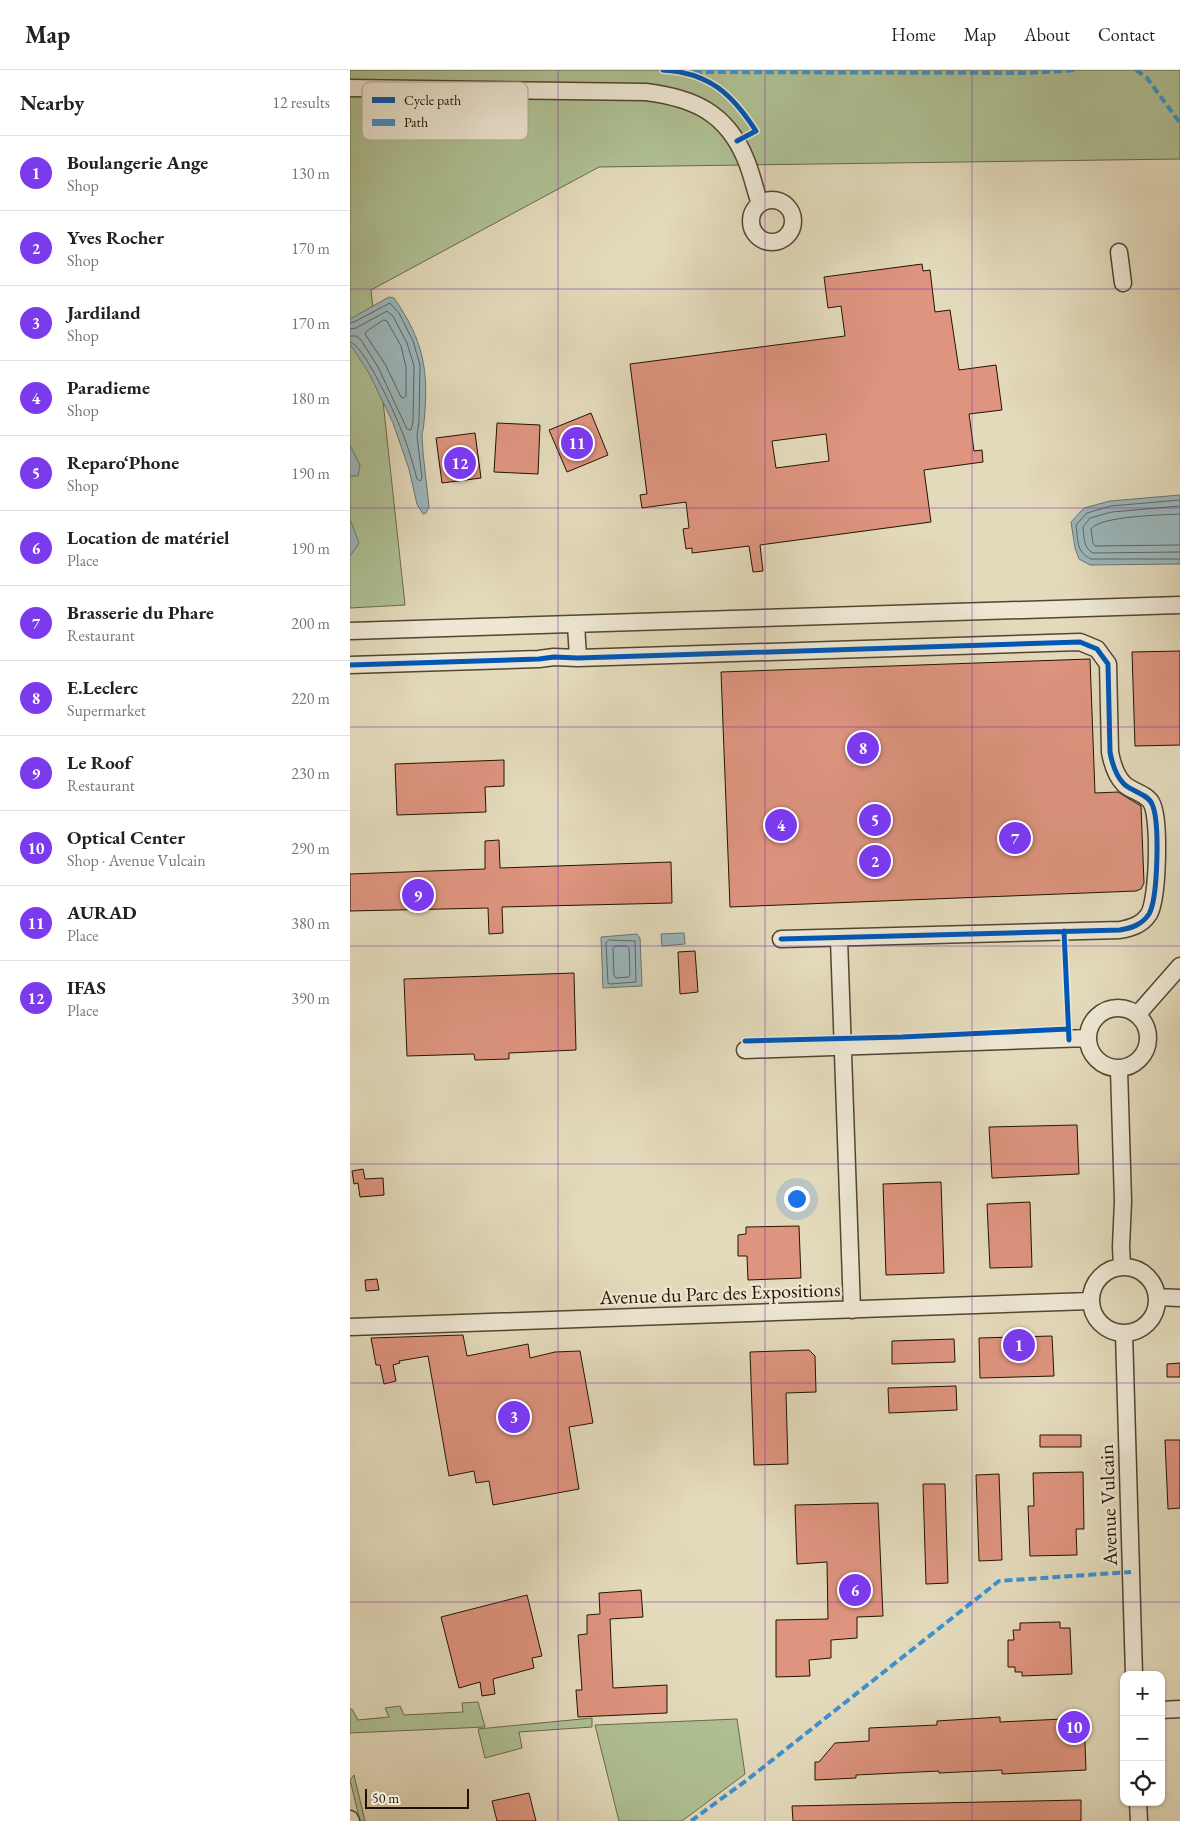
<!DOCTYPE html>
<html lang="en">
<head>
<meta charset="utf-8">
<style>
	body { margin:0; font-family:"EB Garamond",serif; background:#f6f6f6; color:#222 }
	.controls { position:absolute; right:15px; bottom:15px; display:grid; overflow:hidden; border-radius:10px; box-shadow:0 1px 4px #0004 }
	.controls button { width:45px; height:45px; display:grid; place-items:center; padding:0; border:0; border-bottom:1px solid #e0e0e0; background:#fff; color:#222; font:25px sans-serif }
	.scale { position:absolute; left:15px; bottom:12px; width:104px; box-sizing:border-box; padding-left:5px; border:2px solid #231301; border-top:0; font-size:14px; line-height:18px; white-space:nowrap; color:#231301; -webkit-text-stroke:4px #ede7d3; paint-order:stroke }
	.you { position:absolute; left:446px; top:1128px; width:18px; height:18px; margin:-12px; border:4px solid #fff; border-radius:50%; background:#1a73e8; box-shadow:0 0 0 8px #1a73e833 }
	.badge { display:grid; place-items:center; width:32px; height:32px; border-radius:50%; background:#7c3aed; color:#fff; font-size:16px; font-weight:700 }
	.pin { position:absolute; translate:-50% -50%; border:2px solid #fff; box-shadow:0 1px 5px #0006 }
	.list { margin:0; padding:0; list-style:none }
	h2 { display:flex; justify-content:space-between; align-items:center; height:65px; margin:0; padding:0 20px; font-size:21px }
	h2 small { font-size:16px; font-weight:400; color:#767676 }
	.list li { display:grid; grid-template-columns:32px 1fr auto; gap:15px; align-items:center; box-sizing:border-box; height:75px; padding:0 20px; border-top:1px solid #e0e0e0 }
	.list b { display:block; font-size:19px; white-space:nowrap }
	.list p { margin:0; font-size:16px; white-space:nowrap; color:#767676 }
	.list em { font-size:16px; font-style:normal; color:#767676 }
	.icon { flex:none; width:28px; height:28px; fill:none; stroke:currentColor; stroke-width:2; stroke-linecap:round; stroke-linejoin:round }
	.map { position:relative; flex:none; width:830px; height:1751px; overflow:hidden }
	header { display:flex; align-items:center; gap:30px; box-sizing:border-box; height:70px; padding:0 25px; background:#fff; border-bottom:1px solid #e0e0e0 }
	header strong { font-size:24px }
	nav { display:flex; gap:28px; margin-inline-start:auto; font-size:18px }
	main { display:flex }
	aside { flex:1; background:#fff }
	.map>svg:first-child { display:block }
</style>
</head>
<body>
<header>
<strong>Map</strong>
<nav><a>Home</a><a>Map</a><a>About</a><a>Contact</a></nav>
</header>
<main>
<aside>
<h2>Nearby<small>12 results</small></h2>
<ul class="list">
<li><span class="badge">1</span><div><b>Boulangerie Ange</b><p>Shop</p></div><em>130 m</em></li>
<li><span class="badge">2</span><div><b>Yves Rocher</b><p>Shop</p></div><em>170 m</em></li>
<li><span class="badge">3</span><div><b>Jardiland</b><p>Shop</p></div><em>170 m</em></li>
<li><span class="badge">4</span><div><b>Paradieme</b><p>Shop</p></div><em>180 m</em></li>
<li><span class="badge">5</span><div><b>Reparo‘Phone</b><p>Shop</p></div><em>190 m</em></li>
<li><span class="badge">6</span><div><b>Location de matériel</b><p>Place</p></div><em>190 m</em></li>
<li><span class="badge">7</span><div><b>Brasserie du Phare</b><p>Restaurant</p></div><em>200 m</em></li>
<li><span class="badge">8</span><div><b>E.Leclerc</b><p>Supermarket</p></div><em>220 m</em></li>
<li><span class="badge">9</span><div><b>Le Roof</b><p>Restaurant</p></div><em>230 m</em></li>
<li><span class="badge">10</span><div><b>Optical Center</b><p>Shop · Avenue Vulcain</p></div><em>290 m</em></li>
<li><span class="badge">11</span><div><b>AURAD</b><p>Place</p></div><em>380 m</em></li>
<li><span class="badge">12</span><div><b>IFAS</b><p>Place</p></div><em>390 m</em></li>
</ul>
</aside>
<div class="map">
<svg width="830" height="1751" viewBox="0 0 830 1751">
	<rect width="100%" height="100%" fill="#e3dabb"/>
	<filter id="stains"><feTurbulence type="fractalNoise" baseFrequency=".004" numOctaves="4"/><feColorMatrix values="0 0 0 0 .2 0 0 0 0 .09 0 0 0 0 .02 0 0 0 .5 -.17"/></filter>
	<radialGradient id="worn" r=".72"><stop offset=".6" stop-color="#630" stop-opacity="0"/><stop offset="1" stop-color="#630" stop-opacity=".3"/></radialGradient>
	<path fill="#afc194" stroke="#696a4a" d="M0 0H830V89L249 97 21 220 55 535 0 538Z
		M128 1632 135 1657 0 1663V1639H2L8 1650 39 1647 35 1638 50 1636 54 1645 113 1642 112 1633Z
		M242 1648V1657L169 1662 172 1678 135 1688 128 1659Z
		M387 1649 395 1704 332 1751H269L245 1655Z
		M4 1705 15 1751H10L0 1710Z"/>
	<path fill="#9bb7bc" stroke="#6b7571" d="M39 227 44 228C74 271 79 301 74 352 74 357 72 362 72 367 73 391 77 414 79 437L76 443 73 444 67 434 59 399 43 353 19 303 0 274V249Z
		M0 375 10 395 8 406H0Z
		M830 425V494L740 495 729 489 725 478 721 452 734 438 760 431Z
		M0 449 9 473 0 486Z
		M334 863 335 874 312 876 311 864Z
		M287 864 290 868 292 916 253 918 251 867Z"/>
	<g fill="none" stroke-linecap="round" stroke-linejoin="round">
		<path stroke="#5f655e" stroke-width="1" d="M34 250 37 251 51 276 56 297V326L54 328 51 327 35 294 15 264 17 261Z
			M0 253 4 252 40 233 49 243 63 271 70 295 69 351 67 366 72 408 70 411 67 409C62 390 56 369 47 350 42 337 12 273 0 272
			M0 259 6 258 37 241 43 246 57 273 64 296 63 351 61 360 57 359 28 297 11 270 6 266H0
			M830 430 761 436 737 443 726 455C728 470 726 482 741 489H830
			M830 436 762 442 740 448 733 457C734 466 733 478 743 483L830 482
			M830 444C812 445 750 446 741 459L743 473 745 476 830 475
			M259 870 285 871 286 912 260 914 258 913 256 873Z
			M265 876H277L279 878 280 904 279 907 266 908 264 906 263 879Z"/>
	</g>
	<path fill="#de947f" stroke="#231301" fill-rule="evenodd" d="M572 194 573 201 580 200 585 242 600 240 609 300 646 295 652 340 619 344 624 381 632 380 633 392 574 400 581 452 410 475 413 501 403 502 399 476 342 483V478L336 479 333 459 339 458 336 432 292 438 290 425 297 424 280 294 495 266 491 236 478 238 474 207ZM476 364 479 391 426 398 422 371Z
		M241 343 258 385 217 402 199 360Z
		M147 353 190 355 188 404 144 402Z
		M125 363 131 408 92 413 86 368Z
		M830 581V675L785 676 782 582Z
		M740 589 745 723 768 722 791 736 794 813 791 819 786 821 380 837 371 602Z
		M154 690V716L135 717 136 742 47 745 45 694Z
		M149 770 150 798 321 792 322 833 152 837 153 863 139 864 138 838 0 841V804L135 799V771Z
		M345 881 348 922 330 924 328 882Z
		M224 903 226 980 159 983V989L125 990 124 984 57 986 54 909Z
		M727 1055 729 1104 642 1108 639 1057Z
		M13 1099 15 1109 33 1108 34 1125 10 1127 8 1113 4 1114 2 1101Z
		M591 1112 594 1203 536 1205 533 1114Z
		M680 1132 682 1197 640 1198 637 1134Z
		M449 1156 451 1208 398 1210 397 1186H388V1165L396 1164V1157Z
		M27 1209 29 1220 16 1221 15 1210Z
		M113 1265 117 1286 178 1274 180 1288 205 1282 230 1281 243 1353 219 1357 229 1419 143 1435 139 1411 126 1413 124 1401 99 1406 78 1286 49 1291 50 1293 43 1295 46 1311 34 1314 30 1295H26L21 1268Z
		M702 1266 704 1306 630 1308 629 1268Z
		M604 1269 605 1292 542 1294V1271Z
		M459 1280 465 1286 466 1322 436 1323 438 1394 404 1395 400 1282Z
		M830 1293V1307H817V1294Z
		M606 1316 607 1340 539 1343 538 1318Z
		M690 1365H731V1377H690Z
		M815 1370H830V1438L818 1439Z
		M733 1402 734 1459H726L727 1485 680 1486 678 1436H684L683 1403Z
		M649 1404 652 1490 629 1491 626 1405Z
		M573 1414H595L598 1513 576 1514Z
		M528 1433 533 1546 507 1547V1568L481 1570V1588L459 1590 460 1606 426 1607V1550L478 1549 477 1492 447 1494 445 1435Z
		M291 1520 293 1547 260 1549 263 1618 317 1615V1643L228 1647 226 1620H232L228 1565 237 1564V1545L250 1544 249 1523Z
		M177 1525 192 1586 182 1588 184 1598 143 1609 145 1624 132 1626 130 1612 109 1618 91 1547Z
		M710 1552V1558H720L722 1604 672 1606V1602H665V1597H658V1570H664L663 1560H670V1553Z
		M650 1647V1652L734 1648 736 1700 652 1704V1700L589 1703V1701L506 1705V1708L465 1710V1692H469L485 1673 519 1671V1658L587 1655V1651Z
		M179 1723 186 1751H147L142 1731Z
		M731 1730V1751H443L442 1736Z"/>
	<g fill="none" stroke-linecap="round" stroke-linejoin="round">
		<defs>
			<path id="street" d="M0 18 296 22C344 28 377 43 396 90 402 104 405 120 410 134
				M401 151a21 21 0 1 1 42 0a21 21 0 1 1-42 0Z
				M769 182 773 213
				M226 554 228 588
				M0 561 830 535
				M0 595 189 589 204 587 228 588 730 572 747 579 758 594 760 682C762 693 766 706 774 714 781 721 798 724 802 734 810 751 808 828 799 844 792 855 781 858 770 860L431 869
				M489 869 502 1240
				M738 968a30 30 0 1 1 60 0a30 30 0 1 1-60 0Z
				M787 945 830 896
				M395 980 738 968
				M769 999 773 1131 771 1177 772 1196
				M741 1230a33 33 0 1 1 66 0a33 33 0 1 1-66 0Z
				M807 1227 830 1228
				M0 1257 740 1231
				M774 1263 784 1605
				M811 1640 830 1639
				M788 1732 789 1751
				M0 1749 1 1751"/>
		</defs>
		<use href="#street" stroke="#534530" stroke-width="19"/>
		<use href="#street" stroke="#ede7d3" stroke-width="16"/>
		<path stroke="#3b92d0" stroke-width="4" stroke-dasharray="8 4" stroke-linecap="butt" d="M786 0 797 8 830 53
			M344 2 677 3 728 0
			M341 1751 397 1710 649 1511 781 1502"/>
		<defs>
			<path id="cycleway" d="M313 0C360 3 382 24 406 61L387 71
				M0 595 189 589 204 587 228 588 730 572 747 579 758 594 760 682C762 693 766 706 774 714 781 721 798 724 802 734 810 751 808 828 799 844 792 855 781 858 770 860L431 869
				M714 861 719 970
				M395 971 552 967 718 959"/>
		</defs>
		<use href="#cycleway" stroke="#ede7d3" stroke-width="8"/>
		<use href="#cycleway" stroke="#0057b8" stroke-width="5"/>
	</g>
	<path fill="none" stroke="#7b2cbf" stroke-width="1" stroke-opacity="0.55" d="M208 0V1751M415 0V1751M622 0V1751M0 219H830M0 438H830M0 657H830M0 876H830M0 1094H830M0 1313H830M0 1532H830"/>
	<g text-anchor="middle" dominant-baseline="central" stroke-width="5" stroke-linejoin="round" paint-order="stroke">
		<g font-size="20" fill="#231301" stroke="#ede7d3">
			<text transform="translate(370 1223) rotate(-2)">Avenue du Parc des Expositions</text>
			<text transform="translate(758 1435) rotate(-92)">Avenue Vulcain</text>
		</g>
	</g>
	<rect x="12" y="12" width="166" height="58" rx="8" fill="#ede7d3" stroke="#b0a794" stroke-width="1"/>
	<rect x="22" y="27" width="23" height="6" fill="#0057b8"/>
	<rect x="22" y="49" width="23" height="7" fill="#3b92d0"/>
	<g font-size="14" fill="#231301">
		<text x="54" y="35">Cycle path</text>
		<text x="54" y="57">Path</text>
	</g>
	<rect width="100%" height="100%" filter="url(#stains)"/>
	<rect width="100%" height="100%" fill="url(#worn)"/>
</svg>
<div class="controls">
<button>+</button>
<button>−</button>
<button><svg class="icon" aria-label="locate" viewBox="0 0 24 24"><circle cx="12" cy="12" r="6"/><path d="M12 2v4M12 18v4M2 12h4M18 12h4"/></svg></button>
</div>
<div class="scale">50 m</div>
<div class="you"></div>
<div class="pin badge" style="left:669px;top:1275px">1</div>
<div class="pin badge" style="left:525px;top:791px">2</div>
<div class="pin badge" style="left:164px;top:1347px">3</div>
<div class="pin badge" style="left:431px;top:755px">4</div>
<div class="pin badge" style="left:525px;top:750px">5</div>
<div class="pin badge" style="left:505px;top:1520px">6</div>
<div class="pin badge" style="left:665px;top:768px">7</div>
<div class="pin badge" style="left:513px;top:678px">8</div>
<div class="pin badge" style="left:68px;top:825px">9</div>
<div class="pin badge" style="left:724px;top:1657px">10</div>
<div class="pin badge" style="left:227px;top:373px">11</div>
<div class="pin badge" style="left:110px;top:393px">12</div>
</div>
</main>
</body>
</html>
